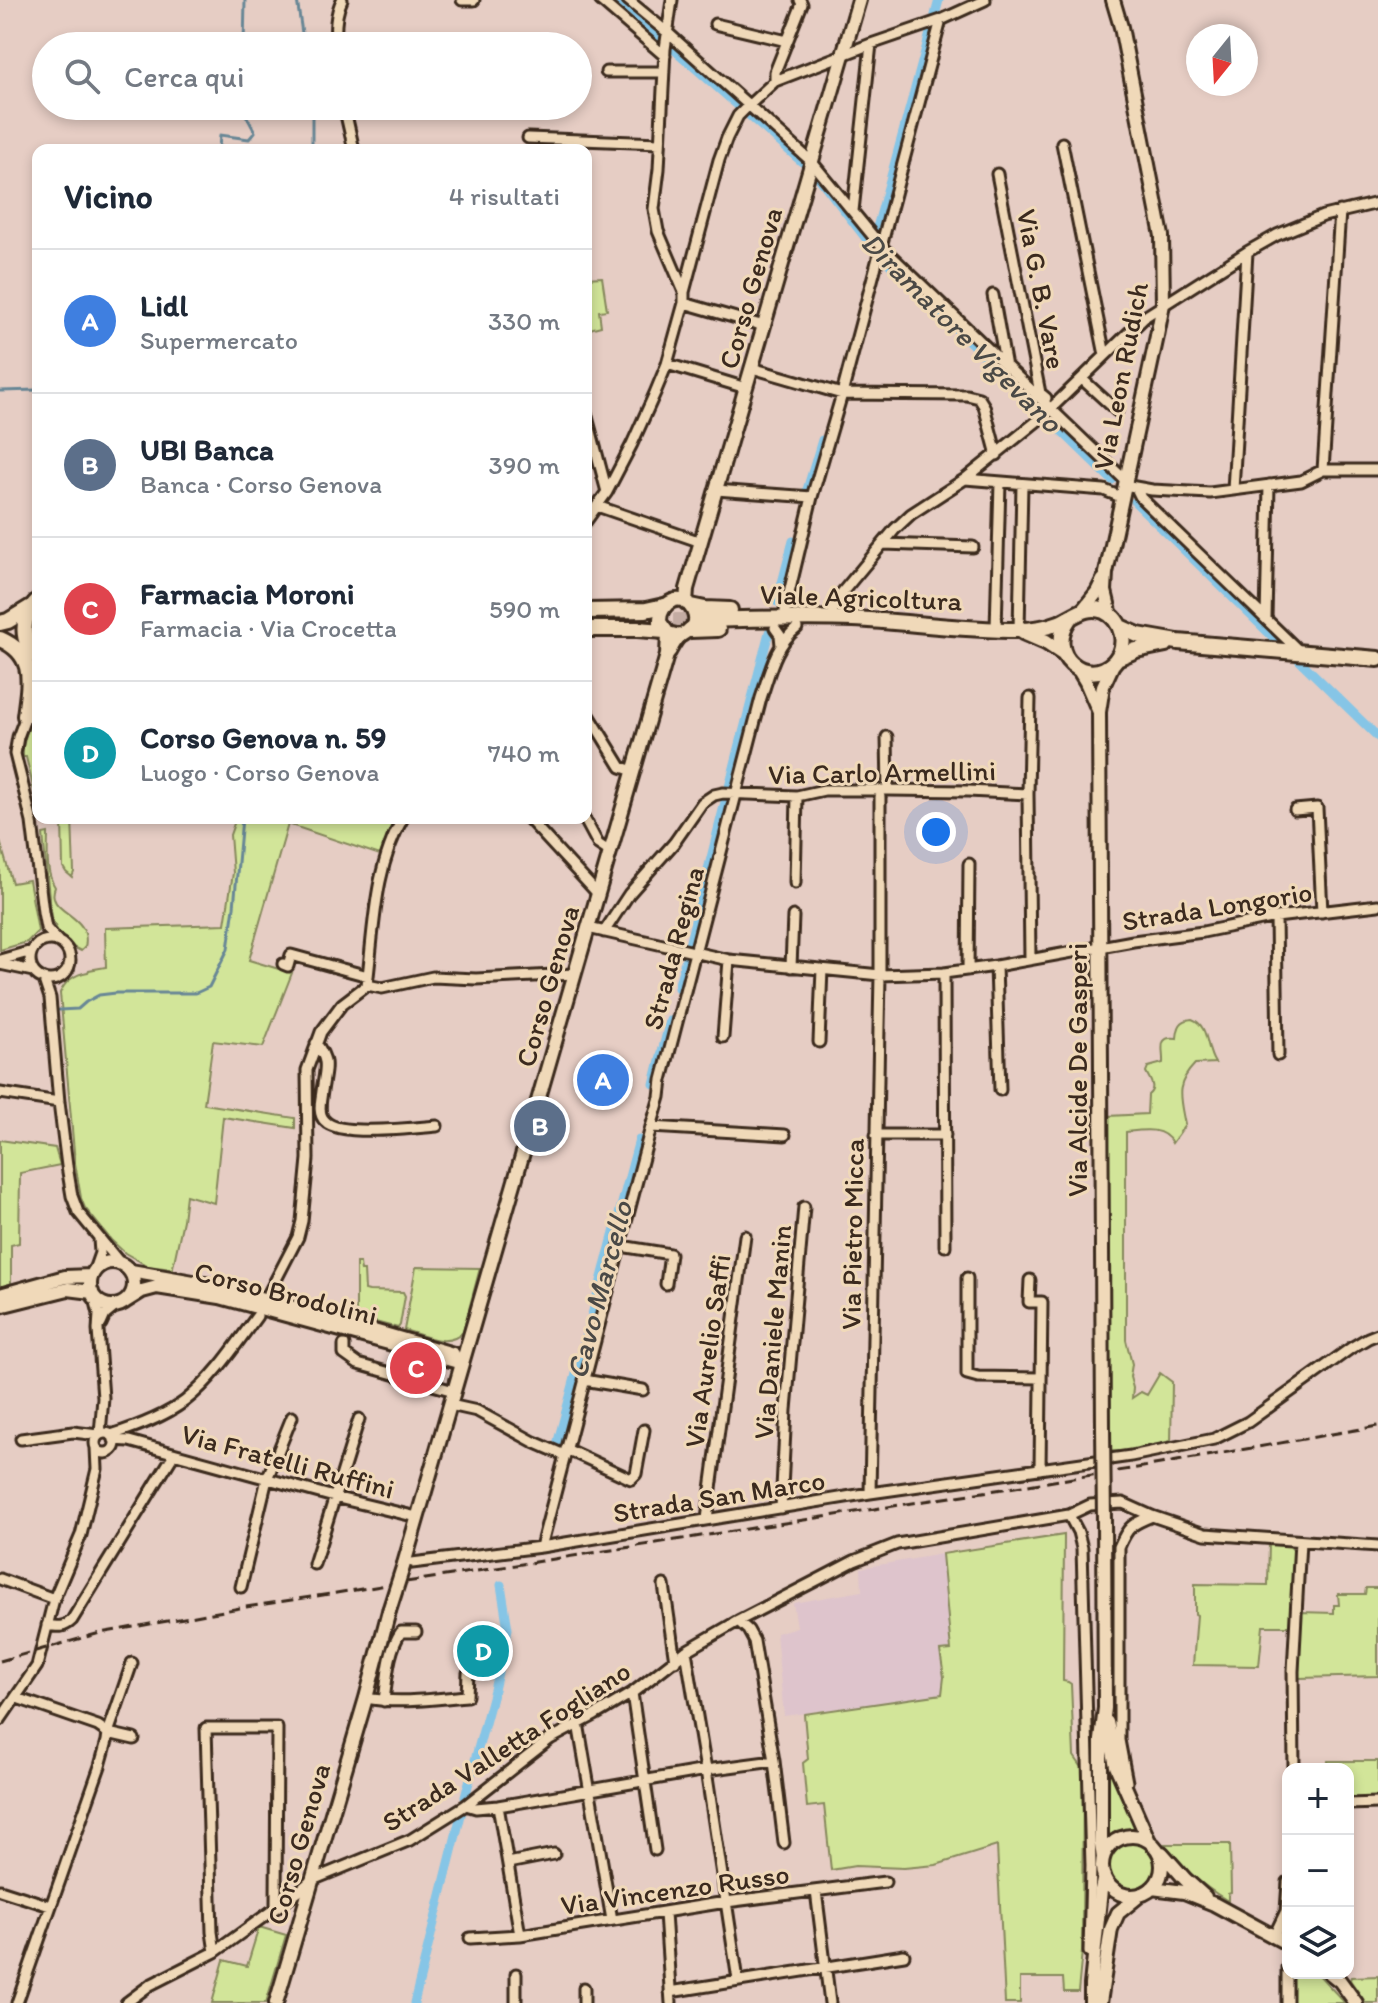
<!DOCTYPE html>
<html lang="it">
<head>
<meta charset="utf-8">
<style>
	body { margin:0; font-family:Itim,sans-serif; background:#f6f6f7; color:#1f2937 }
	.controls { position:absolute; right:24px; bottom:24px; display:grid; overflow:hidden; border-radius:16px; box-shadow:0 4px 12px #0003 }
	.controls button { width:72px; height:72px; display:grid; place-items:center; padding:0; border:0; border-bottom:2px solid #e0e1e3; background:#fff; color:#1f2937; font:40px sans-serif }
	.compass { position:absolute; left:1186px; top:24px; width:72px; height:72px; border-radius:50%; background:#fff; box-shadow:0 4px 12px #0003; rotate:198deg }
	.you { position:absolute; left:936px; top:832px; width:28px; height:28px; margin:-20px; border:6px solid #fff; border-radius:50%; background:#1a73e8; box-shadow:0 0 0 12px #1a73e833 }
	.badge { display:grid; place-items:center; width:52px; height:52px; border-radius:50%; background:#111827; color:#fff; font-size:26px; font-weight:700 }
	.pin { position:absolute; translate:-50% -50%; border:4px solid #fff; box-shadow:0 2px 8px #0006 }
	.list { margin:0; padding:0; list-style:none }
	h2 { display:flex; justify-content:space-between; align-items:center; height:104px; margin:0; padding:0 32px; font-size:34px }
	h2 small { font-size:26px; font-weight:400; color:#747a83 }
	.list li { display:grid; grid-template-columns:52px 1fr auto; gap:24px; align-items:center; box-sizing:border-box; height:144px; padding:0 32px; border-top:2px solid #e0e1e3 }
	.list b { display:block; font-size:30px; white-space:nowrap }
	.list p { margin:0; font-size:26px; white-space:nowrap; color:#747a83 }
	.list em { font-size:26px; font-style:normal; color:#747a83 }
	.icon { flex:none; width:44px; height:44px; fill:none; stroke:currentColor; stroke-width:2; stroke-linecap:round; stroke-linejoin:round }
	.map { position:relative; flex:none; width:1378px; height:2003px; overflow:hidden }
	.search { position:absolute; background:#fff; box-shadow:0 4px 12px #0003; left:32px; top:32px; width:560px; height:88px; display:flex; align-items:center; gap:20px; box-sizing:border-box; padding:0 28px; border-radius:44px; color:#747a83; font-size:30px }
	.panel { position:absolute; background:#fff; box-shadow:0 4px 12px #0003; left:32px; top:144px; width:560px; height:680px; border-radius:16px }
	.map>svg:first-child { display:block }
</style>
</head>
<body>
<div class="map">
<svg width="1378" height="2003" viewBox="0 0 1378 2003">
	<rect width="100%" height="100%" fill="#e6cdc4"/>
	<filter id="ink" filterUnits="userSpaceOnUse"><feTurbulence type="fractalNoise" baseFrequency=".0125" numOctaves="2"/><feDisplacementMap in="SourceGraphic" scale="16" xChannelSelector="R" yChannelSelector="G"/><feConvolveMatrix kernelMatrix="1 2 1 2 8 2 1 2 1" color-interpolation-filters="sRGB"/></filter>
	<g filter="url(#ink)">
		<path fill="#dec4cc" d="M942 1554 951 1650 940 1651 944 1677 942 1694 784 1716 776 1633 797 1627 793 1603 862 1591 861 1568Z"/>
		<path fill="#d2e599" stroke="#86885c" stroke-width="2" d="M602 277 607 310 599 311 601 326 586 330V278Z
			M38 699C38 715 33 728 33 743 33 755 36 764 37 775 39 785 38 796 38 807L26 757H23V747L26 734Z
			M62 818H72L74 872 72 877 66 872 63 867Z
			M236 818H397L389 832 380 855 288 824 249 960 292 973 263 1047 213 1041 204 1104 295 1118V1128L223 1117 214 1203 186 1195 183 1220 173 1267 172 1269 148 1266 125 1253 111 1240 85 1208 81 1198 75 1163 60 993C65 981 76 974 88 972L89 970 106 967 105 928 225 924 233 873 230 835Z
			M48 833C48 850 45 872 55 887 44 914 93 913 85 947L81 951 71 946 67 940 60 936 51 918 43 834Z
			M0 841 12 883 29 880 38 931 27 942 0 950Z
			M1192 1019C1210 1026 1205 1049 1215 1063L1195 1064C1174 1086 1180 1097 1185 1125L1172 1143C1163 1126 1143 1130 1126 1132V1340L1132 1364 1130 1377 1133 1388 1132 1398 1141 1392 1147 1395 1160 1373 1172 1382 1171 1445 1124 1452 1109 1451 1108 1116 1147 1114 1148 1095C1157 1088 1150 1080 1146 1072L1148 1067 1163 1063C1164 1051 1156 1035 1177 1038 1178 1027 1180 1020 1192 1019Z
			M0 1140 55 1148 60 1165 20 1173 19 1243 11 1245V1284L0 1287Z
			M356 1263H360L361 1271H364L365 1290 369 1291 403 1292 405 1296 400 1325 398 1328 356 1317Z
			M416 1267 480 1268 463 1332C448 1349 423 1335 404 1330Z
			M1064 1535 1063 1681 1068 1682 1071 1684 1074 1756 1083 1769 1082 1951 1078 1992H1064L1063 1978H1020V2003H1005L997 1846 936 1865 904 1868 855 1866 831 1870 824 1805 807 1807 803 1763 808 1759 804 1714 942 1694 944 1677 940 1651 951 1650 942 1554Z
			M1269 1543 1289 1545 1294 1551 1290 1626H1263L1259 1666 1193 1665 1197 1615 1195 1614V1584L1268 1585Z
			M1366 1588H1378V1676L1299 1678 1300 1612 1334 1613V1605H1339L1338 1594H1365Z
			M1105 1748 1108 1749 1118 1789 1140 1832C1126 1832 1118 1834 1107 1842Z
			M1328 1761H1378V1798L1350 1799 1348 1769H1328Z
			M1108 1865a24 24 0 1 1 48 0a24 24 0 1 1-48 0Z
			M1165 1844H1230L1231 1893 1228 1894V1901C1203 1886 1181 1868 1165 1844Z
			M259 1927 286 1935 266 2003H212L224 1960 247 1966Z
			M1291 1973H1317L1345 2003H1290Z
			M1378 1976V2003H1366L1350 1980 1351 1977Z"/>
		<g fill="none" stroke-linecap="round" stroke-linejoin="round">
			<path stroke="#688796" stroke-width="3" d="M297 0 304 46
				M244 46 245 0
				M219 150 220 135 249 139 255 132 246 115V106
				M312 150V106
				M0 391 38 390
				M59 1010 78 1009 86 1002 99 995 116 993H196L209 987 228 949 234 907 242 818"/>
			<path stroke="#86c5e6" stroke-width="9" d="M618 0 802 162
				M935 15 939 0
				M819 178 874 249 1112 480
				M875 235 932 26
				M806 493 822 440
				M1135 502 1278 642
				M777 602 793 541
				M1299 660 1378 737
				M729 787 769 632
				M689 945 726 798
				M678 988 686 958
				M654 1084 670 1020
				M558 1441 639 1140
				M465 1797 494 1690 508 1629 501 1585
				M414 2003 462 1811"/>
			<path stroke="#c4aca3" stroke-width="14" stroke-dasharray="14 7" stroke-linecap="butt" d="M652 620H702"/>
			<defs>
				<path id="street" d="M462 0H474
					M600 0 665 56
					M628 0 668 33 812 162 881 246 1125 480
					M715 24 787 41
					M336 46C335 30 335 14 342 0
					M606 72H664
					M775 81V72L802 4 800 0
					M344 106 354 150
					M528 138 660 143
					M1062 143 1105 355
					M997 174 1040 393 1046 398
					M853 211 871 44
					M684 292 719 160 727 138 738 116 747 107 775 81 871 44 941 20 985 0
					M993 295 1006 367
					M684 303 764 326
					M667 364 746 388
					M752 368 842 394 967 395 979 398 984 406 997 455
					M1082 379 1117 411
					M586 413 607 492
					M1323 470 1340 211
					M965 479 1104 490 1121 497
					M1124 485 1152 490 1210 493 1301 481 1323 470H1378
					M1136 488 1141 498 1301 653
					M716 490 812 497
					M1233 490 1247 252
					M597 506 701 542
					M586 521 607 492 632 444 655 393 667 364 684 303V292L658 231 654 209 659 169 665 49 672 0
					M883 544 973 547
					M785 610 812 497 842 394 941 20
					M833 610 840 595 895 529 911 514 965 479 1041 418 1146 316 1247 252 1277 235 1323 216 1378 203
					M1266 619 1269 485
					M775 628 780 635 781 645
					M996 629 1000 482
					M1019 630 1022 484
					M32 695 38 675
					M586 710 621 767 634 771
					M27 713 18 737 15 754 32 822 43 912 46 928 58 941
					M887 737 888 790
					M1295 810 1317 808 1322 912
					M528 818 598 894
					M584 818 598 844 610 852
					M795 883 797 796
					M1276 917 1278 1055
					M588 928 729 960 880 975 944 973 996 966 1133 941 1203 932 1276 917 1378 905
					M604 932 629 894 674 843 702 803 714 795 723 793 797 796 824 790H888L968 791 1028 794
					M30 960a20 20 0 1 1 40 0a20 20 0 1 1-40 0Z
					M1030 959 1028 794 1030 698
					M0 960 32 951
					M0 964 33 971
					M283 964 288 966 291 955 368 976
					M996 966 1000 1090
					M791 967 793 916
					M968 970 969 864
					M944 973 945 1246
					M44 980 50 998 59 1102 67 1166 72 1196 78 1212 120 1263
					M367 985 382 988 433 977 476 979 575 974
					M723 1037 729 960
					M819 1042 822 969
					M316 1043C330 1062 325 1069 322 1091 321 1100 317 1114 325 1121 339 1137 414 1128 437 1126
					M0 1093 59 1102
					M651 1127 785 1135
					M876 1135H945
					M621 1246 670 1254 666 1284
					M94 1270 100 1253 99 1239
					M967 1278V1374L978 1377 1041 1378
					M1030 1280 1029 1302H1042L1040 1469
					M269 1293 298 1237 302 1221 308 1159 307 1070 321 1032 342 1004 367 985C374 930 374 867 403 818
					M95 1298 99 1314 98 1330 103 1398 100 1434
					M101 1324 105 1315 116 1306
					M344 1345V1354L358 1364 454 1391
					M584 1380 643 1390
					M450 1405 477 1411 534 1442 564 1455
					M95 1443a10 10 0 1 1 20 0a10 10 0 1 1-20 0Z
					M111 1435C136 1427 164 1417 185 1401 214 1378 235 1346 257 1316
					M21 1439 73 1432 98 1435
					M114 1440 129 1441 334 1497 417 1517
					M566 1449 631 1479 636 1474 644 1430
					M870 1493 880 975V797
					M781 1508 786 1410 804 1207
					M1069 1515 1078 1532 1082 1548 1091 1866 1089 1952
					M707 1519 745 1236
					M541 1547 651 1127 660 1097 662 1080 761 698C770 672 775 645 797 628
					M314 1564 359 1419
					M404 1564 541 1547 870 1493 1131 1456 1214 1439 1248 1422 1351 1348 1368 1338 1378 1334
					M0 1579 54 1599
					M664 1585 675 1661
					M241 1587 267 1479 292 1417
					M738 1621 748 1630 754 1641 774 1761 784 1843
					M47 1625C58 1627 64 1628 72 1620L174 1454
					M686 1651 706 1770 738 1980
					M632 1693 655 1850
					M17 1698 98 1726 108 1733 134 1739
					M366 1698C399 1704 433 1699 467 1696L468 1673
					M384 1701C387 1679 388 1650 401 1632H416
					M0 1720 37 1666 54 1599 81 1535 97 1469 96 1448
					M578 1723 612 1920
					M1294 1769 1293 1671 1300 1541
					M1127 1782 1119 1740V1547C1128 1526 1132 1524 1152 1516
					M1348 1804 1378 1803
					M466 1805 476 1808 498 1806 706 1770 774 1761
					M498 1806 520 1935
					M508 1863 554 1854
					M0 1890 50 1906
					M816 1891 830 2003
					M665 1913 671 2003
					M1274 1936 1286 1911 1288 1882
					M470 1938 520 1935 726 1902 885 1882
					M215 1952 212 1932 206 1728H277L276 1907
					M1287 1967V2003
					M516 1974V2003
					M670 1992 904 1955
					M17 2003 100 1766 107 1741 108 1733 132 1663
					M126 2003 150 1985 215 1952 298 1892 312 1880 410 1840 466 1805 550 1739 595 1715 632 1693 686 1651 738 1621 854 1561 897 1544 1069 1515 1090 1505 1123 1503 1152 1516 1205 1534 1378 1546
					M584 2003V1988"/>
				<path id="secondary" d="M686 603 687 589 859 0
					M1082 611 1097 592 1103 580
					M1111 616 1105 591 1106 573 1157 336 1163 304 1162 236 1121 27 1113 0
					M669 652C672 647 675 640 680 636 689 630 700 626 693 611 684 590 659 601 660 622L668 633 680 636
					M1077 667 1086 682 1099 712
					M90 1284a22 22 0 1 1 44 0a22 22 0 1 1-44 0Z
					M131 1271 222 1287 453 1354
					M0 1295 65 1277 91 1276
					M126 1301 142 1291 157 1287 220 1297 462 1363
					M0 1306 68 1289 92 1292
					M1103 1427 1099 712 1103 686 1114 662
					M404 1564 667 655 668 633
					M1107 1722 1116 1766 1148 1839
					M1102 1866a30 30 0 1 1 60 0a30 30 0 1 1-60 0Z
					M1162 1853 1185 1879 1205 1897
					M1103 1858 1101 1844V1740L1105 1708 1104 1522
					M1152 1888 1184 1892 1214 1904 1288 1944
					M1330 1973 1340 1981 1356 2003
					M276 2003 366 1698 389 1611
					M1091 2003V1985L1101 1890 1104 1876
					M1100 2003 1111 1929 1118 1913 1140 1895"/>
				<path id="primary" d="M38 600C21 617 19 641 38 657
					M691 606 705 609 730 610
					M586 611 646 610 664 606
					M702 620C752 619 803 617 854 619 908 622 963 630 1017 630 1031 630 1046 628 1059 623 1074 617 1085 604 1104 611 1123 620 1129 646 1114 662 1087 689 1044 655 1069 619
					M0 623 8 621 31 607
					M1120 627 1138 635 1178 642 1378 659
					M586 629H637L665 631
					M690 630 718 629
					M1023 632 1046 642 1064 654
					M0 639C37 655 29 683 25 716
					M1117 658 1136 650 1166 644"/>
			</defs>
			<use href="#street" stroke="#3b2a1e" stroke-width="15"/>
			<use href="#secondary" stroke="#3b2a1e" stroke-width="18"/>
			<use href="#primary" stroke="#3b2a1e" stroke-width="20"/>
			<use href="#street" stroke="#f0d9b9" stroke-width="9"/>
			<use href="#secondary" stroke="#f0d9b9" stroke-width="12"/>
			<use href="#primary" stroke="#f0d9b9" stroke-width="14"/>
			<path stroke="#3b2a1e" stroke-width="3" stroke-dasharray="12 6" stroke-linecap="butt" d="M0 1661 100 1633 240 1608 1137 1468 1378 1426"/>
			<defs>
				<path id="secondary-bridge" d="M1103 1427 1104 1522
					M389 1611 404 1564"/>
			</defs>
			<use href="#secondary-bridge" stroke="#3b2a1e" stroke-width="18" stroke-linecap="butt"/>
			<use href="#secondary-bridge" stroke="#f0d9b9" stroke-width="12"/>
		</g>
	</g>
	<g text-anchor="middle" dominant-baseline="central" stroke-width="6" stroke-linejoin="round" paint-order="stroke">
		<g font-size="28" fill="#3b2a1e" stroke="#f0d9b9">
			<text transform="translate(750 288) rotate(-74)">Corso Genova</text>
			<text transform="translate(1042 289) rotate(79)">Via G. B. Vare</text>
			<text transform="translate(1120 376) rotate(-79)">Via Leon Rudich</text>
			<text transform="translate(861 597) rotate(2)">Viale Agricoltura</text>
			<text transform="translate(882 772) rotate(-1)">Via Carlo Armellini</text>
			<text transform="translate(1217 906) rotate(-9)">Strada Longorio</text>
			<text transform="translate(673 948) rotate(-75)">Strada Regina</text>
			<text transform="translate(547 986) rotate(-74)">Corso Genova</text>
			<text transform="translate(1077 1070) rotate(-90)">Via Alcide De Gasperi</text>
			<text transform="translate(852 1234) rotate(-89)">Via Pietro Micca</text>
			<text transform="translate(286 1293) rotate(14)">Corso Brodolini</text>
			<text transform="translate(772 1332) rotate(-85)">Via Daniele Manin</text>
			<text transform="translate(707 1351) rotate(-82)">Via Aurelio Saffi</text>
			<text transform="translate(288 1461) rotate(15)">Via Fratelli Ruffini</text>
			<text transform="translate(719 1496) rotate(-9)">Strada San Marco</text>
			<text transform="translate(506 1746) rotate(-33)">Strada Valletta Fogliano</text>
			<text transform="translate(298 1844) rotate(-74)">Corso Genova</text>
			<text transform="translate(675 1889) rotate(-8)">Via Vincenzo Russo</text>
		</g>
		<g font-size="30" font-style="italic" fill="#4a4946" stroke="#f0d9b9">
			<text transform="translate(962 332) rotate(45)">Diramatore Vigevano</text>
			<text transform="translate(599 1290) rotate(-75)">Cavo Marcello</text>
		</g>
	</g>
</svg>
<div class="controls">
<button>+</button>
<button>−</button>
<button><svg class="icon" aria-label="layers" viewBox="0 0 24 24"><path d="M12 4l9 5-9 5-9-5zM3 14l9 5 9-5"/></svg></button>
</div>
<svg class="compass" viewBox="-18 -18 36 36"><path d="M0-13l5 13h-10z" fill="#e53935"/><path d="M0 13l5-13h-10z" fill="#747a83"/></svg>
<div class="you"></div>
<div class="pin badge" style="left:603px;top:1080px;background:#3f7fe0">A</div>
<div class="pin badge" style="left:540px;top:1126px;background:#5c6f8a">B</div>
<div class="pin badge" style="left:416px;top:1368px;background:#e0444e">C</div>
<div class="pin badge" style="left:483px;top:1651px;background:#0f9aa8">D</div>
<div class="search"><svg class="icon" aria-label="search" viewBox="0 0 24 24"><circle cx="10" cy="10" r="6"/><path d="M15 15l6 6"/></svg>Cerca qui</div>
<section class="panel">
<h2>Vicino<small>4 risultati</small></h2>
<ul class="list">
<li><span class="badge" style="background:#3f7fe0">A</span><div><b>Lidl</b><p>Supermercato</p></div><em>330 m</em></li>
<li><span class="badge" style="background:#5c6f8a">B</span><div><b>UBI Banca</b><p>Banca · Corso Genova</p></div><em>390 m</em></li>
<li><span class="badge" style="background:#e0444e">C</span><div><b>Farmacia Moroni</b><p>Farmacia · Via Crocetta</p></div><em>590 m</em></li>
<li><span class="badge" style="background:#0f9aa8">D</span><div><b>Corso Genova n. 59</b><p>Luogo · Corso Genova</p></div><em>740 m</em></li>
</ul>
</section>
</div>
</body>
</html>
